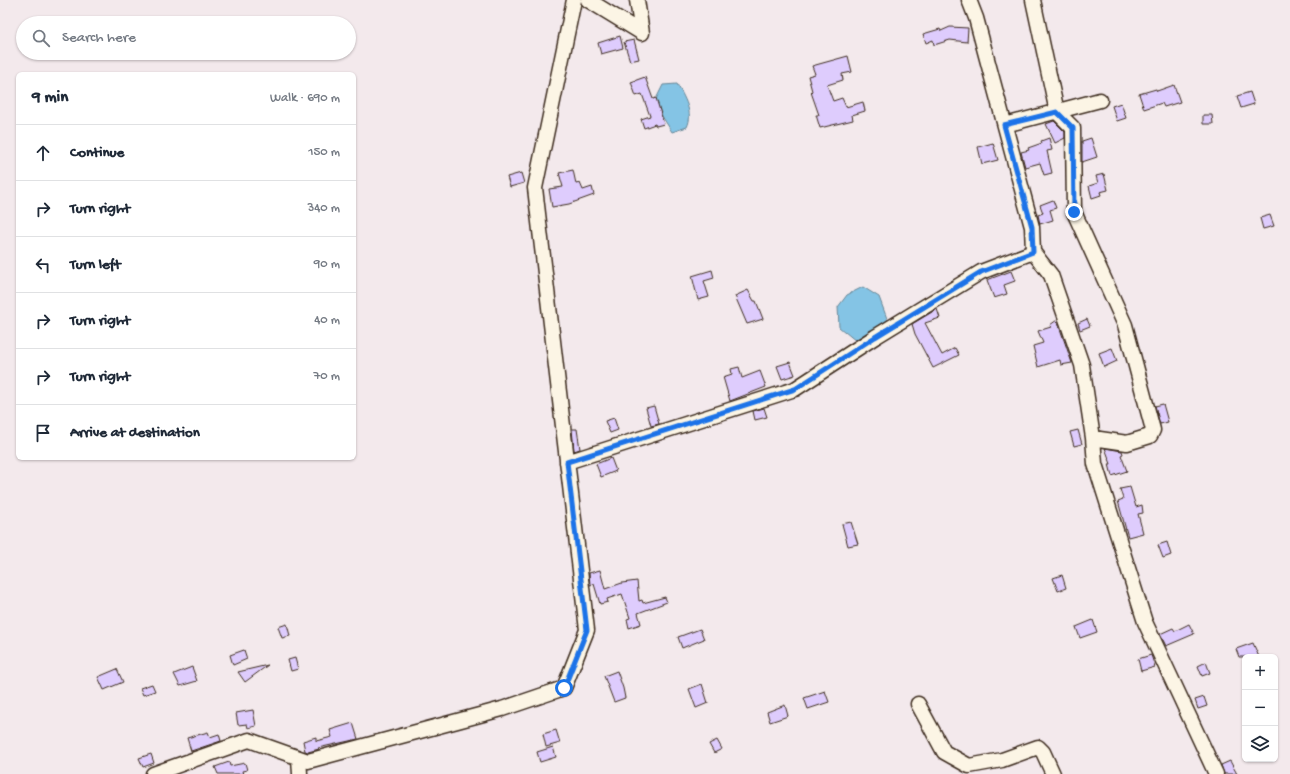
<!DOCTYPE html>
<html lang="en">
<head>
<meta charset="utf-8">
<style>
	body { margin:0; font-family:"Gochi Hand",sans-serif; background:#f6f6f7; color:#1f2937 }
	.controls { position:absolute; right:12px; bottom:12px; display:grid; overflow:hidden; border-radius:6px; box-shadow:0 1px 3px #0004 }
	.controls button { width:36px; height:36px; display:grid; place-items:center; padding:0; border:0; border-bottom:1px solid #e0e1e3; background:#fff; color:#1f2937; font:20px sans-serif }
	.stop { position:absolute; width:12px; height:12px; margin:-9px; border:3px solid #1a73e8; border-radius:50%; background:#fff }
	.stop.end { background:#1a73e8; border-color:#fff; box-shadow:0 1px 4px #0008 }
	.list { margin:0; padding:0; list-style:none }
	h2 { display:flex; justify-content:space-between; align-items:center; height:52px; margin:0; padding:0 16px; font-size:17px }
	h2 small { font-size:13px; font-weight:400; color:#747a83 }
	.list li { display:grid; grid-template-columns:26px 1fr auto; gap:12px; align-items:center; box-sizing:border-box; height:56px; padding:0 16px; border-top:1px solid #e0e1e3 }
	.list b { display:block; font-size:15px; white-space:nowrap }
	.list em { font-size:13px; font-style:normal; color:#747a83 }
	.icon { flex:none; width:22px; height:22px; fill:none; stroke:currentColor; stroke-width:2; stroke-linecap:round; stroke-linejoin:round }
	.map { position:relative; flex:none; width:1290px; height:774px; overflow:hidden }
	.search { position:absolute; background:#fff; box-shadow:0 1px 3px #0004; left:16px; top:16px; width:340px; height:44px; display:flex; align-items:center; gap:10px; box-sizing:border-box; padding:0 14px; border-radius:22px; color:#747a83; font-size:15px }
	.panel { position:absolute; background:#fff; box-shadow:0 1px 3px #0004; left:16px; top:72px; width:340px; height:388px; border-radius:6px }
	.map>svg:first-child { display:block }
</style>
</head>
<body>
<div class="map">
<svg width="1290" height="774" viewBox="0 0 1290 774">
	<rect width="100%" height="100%" fill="#f3e9ec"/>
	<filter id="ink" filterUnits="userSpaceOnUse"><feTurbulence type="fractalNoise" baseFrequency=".025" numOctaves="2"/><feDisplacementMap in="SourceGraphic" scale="8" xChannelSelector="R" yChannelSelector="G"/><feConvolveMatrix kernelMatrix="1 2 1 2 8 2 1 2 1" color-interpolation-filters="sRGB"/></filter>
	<g filter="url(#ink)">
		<path fill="#84c4e5" stroke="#678695" d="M677 84C684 97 694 113 687 127L672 132 662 116 656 99 663 85Z
			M863 287 879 297 889 324 856 341 839 327 838 307 847 295Z"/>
		<path fill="#deccfd" stroke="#3b2a1e" d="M950 27 968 28 967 42 950 40 934 45 933 40 926 43 923 34 940 29 941 31Z
			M620 36 623 48 601 54 598 43Z
			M634 40 639 59 630 61 624 42Z
			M848 56 852 72 842 74 843 80 827 85 833 101 842 98 846 107 863 102 865 111 852 115 853 120 820 128 816 115H819L811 92 812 91 808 76 815 74 812 66Z
			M645 77 653 99 656 98 664 124 656 126 655 124 644 128 641 119 650 116 642 94 636 96 631 82Z
			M1174 85 1180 102 1164 107 1162 103 1144 109 1139 94 1156 89 1157 91Z
			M1250 92 1254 104 1241 108 1237 96Z
			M1121 103 1126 118 1117 121 1112 106Z
			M1203 115H1212L1213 124H1203Z
			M1054 121 1065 132V138L1055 143 1046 124Z
			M1049 138 1052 150 1047 151 1052 173 1044 175 1040 163 1025 167 1021 152 1029 150 1028 148 1042 143 1041 141Z
			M1091 138 1097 157 1082 162V141Z
			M993 143 998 160 982 164 978 147Z
			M573 170 576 184 580 183 583 190 592 187 594 195 569 204 552 207 549 189 563 187 559 173Z
			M521 173 524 183 510 187 507 177Z
			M1104 174 1108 190 1100 192 1101 195 1092 198 1089 186 1098 183 1096 176Z
			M1053 200 1056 208 1050 210 1053 220 1040 224 1038 215 1043 213 1040 205Z
			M1270 215 1274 226 1263 229 1260 218Z
			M712 270 714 278 704 281 709 297 698 300 692 276Z
			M1011 271 1015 281 1004 285 1007 294 994 298 987 280Z
			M748 290 754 301H756L763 319 747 324 735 296Z
			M937 309 940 318 925 323 942 355 955 348 959 355 933 368 915 334 912 324Z
			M1087 319 1090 326 1080 330 1078 323Z
			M1057 320 1072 363 1061 365 1060 360 1038 367 1033 346 1043 343 1038 331 1051 327 1050 325Z
			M1112 348 1117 361 1104 367 1099 353Z
			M790 362 795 375 782 379 777 366Z
			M739 367 742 378 760 371 766 387 730 401 723 377 732 374 731 369Z
			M1163 404 1168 422 1160 424 1155 406Z
			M654 406 659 424 651 426 646 408Z
			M764 408 767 417 755 420 753 411Z
			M614 418 618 430 610 433 605 421Z
			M572 429H577L580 449 574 451Z
			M1078 430 1082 444 1074 446 1070 432Z
			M1105 448 1122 451 1123 454 1121 455 1127 471 1112 476 1109 464H1111Z
			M611 458 616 471 601 477 596 464Z
			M1130 487 1136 507 1142 505 1143 513 1138 514 1143 533 1128 537 1118 501 1123 499 1120 489Z
			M851 522 858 544 848 546 842 524Z
			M1167 542 1171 555 1163 558 1158 545Z
			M600 570 605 589 622 583 637 581 639 601 642 600 643 603 665 597 667 602 638 613 641 624 629 628 627 619 630 618 622 594 607 599 608 602 600 604 594 584 590 585 589 573Z
			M1062 575 1066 588 1058 591 1053 578Z
			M1093 620 1097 632 1080 638 1076 627Z
			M287 624 290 636 282 638 278 627Z
			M1189 624 1194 634 1166 646 1160 634 1173 628 1175 631Z
			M700 629 704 639 682 648 678 637Z
			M1253 643 1259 657H1239L1236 649Z
			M244 650 247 659 233 665 230 655Z
			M1151 655 1155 667 1141 671 1138 659Z
			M295 658 298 669 291 671 288 660Z
			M1206 662 1210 673 1202 676 1198 666Z
			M268 665 245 682 238 672Z
			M192 667 197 681 180 686 174 674Z
			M117 669 123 682 104 690 98 677Z
			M617 671 623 688 625 698 614 702 604 676Z
			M152 684 155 691 143 695 140 688Z
			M702 684 708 703 696 708 689 689Z
			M825 691 829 702 808 709 804 698Z
			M1204 697 1207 706 1198 709 1195 700Z
			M785 705 788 716 770 722 767 712Z
			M253 710 256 726 248 728 247 724 238 725 236 713Z
			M353 723 358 739 318 748 319 749 308 752 305 751 303 741 316 737V741L332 737 330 730Z
			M556 730 560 743 546 747 543 734Z
			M208 732 210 737 219 734 221 741 191 751 187 738Z
			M717 740 722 749 714 753 709 744Z
			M553 747 556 757 540 762 537 752Z
			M151 754 154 763 143 767 139 758Z
			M1230 761 1237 774H1224L1221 765Z
			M229 762 230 766 245 763 247 770 242 771 243 774H218L215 767Z"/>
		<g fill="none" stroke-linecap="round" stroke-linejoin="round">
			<defs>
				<path id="minor" d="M588 0 642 33 637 0
					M969 0 976 18 1032 227 1033 252 1051 275 1082 365 1093 438
					M1033 0 1057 112 1073 128 1074 212 1125 325 1153 430 1150 436 1127 443 1093 438 1095 464 1145 622 1216 774
					M1005 125 1100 100
					M567 462 795 389 875 337 981 272 1033 252
					M918 704 944 752 969 766 1002 760 1038 747 1043 752 1053 774
					M299 758 300 774
					M153 774 249 740 308 761 502 709 564 688 587 630 535 188 574 0"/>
			</defs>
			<use href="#minor" stroke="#3b2a1e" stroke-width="17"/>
			<use href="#minor" stroke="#fcf5e5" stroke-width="14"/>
		</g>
	</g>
	<g fill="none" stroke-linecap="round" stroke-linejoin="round" filter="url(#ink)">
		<path stroke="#1a73e8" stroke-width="5" d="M564 688 587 630 567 462 795 389 875 337 981 272 1033 252 1032 227 1004 125 1057 112 1073 128 1074 212"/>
	</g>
</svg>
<div class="controls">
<button>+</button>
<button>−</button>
<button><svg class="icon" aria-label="layers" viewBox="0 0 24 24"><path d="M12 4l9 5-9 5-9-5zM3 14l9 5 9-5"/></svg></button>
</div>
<div class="stop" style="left:564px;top:688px"></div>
<div class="stop end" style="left:1074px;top:212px"></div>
<div class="search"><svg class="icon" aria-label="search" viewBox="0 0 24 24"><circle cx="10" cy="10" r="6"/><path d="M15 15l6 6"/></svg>Search here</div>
<section class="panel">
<h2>9 min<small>Walk · 690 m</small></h2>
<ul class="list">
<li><svg class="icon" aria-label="ahead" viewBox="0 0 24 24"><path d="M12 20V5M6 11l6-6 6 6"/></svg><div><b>Continue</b></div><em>150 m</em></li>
<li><svg class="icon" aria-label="right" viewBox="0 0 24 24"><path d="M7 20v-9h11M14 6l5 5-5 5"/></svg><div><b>Turn right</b></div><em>340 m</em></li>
<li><svg class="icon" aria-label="left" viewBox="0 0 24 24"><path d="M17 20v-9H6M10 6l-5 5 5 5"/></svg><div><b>Turn left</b></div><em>90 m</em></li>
<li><svg class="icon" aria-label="right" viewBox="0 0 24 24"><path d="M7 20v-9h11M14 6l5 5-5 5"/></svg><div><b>Turn right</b></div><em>40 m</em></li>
<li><svg class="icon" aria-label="right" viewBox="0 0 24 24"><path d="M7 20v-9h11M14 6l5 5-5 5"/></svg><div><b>Turn right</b></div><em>70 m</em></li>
<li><svg class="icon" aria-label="arrive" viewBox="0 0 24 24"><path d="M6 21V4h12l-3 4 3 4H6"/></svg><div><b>Arrive at destination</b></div></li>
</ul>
</section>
</div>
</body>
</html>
